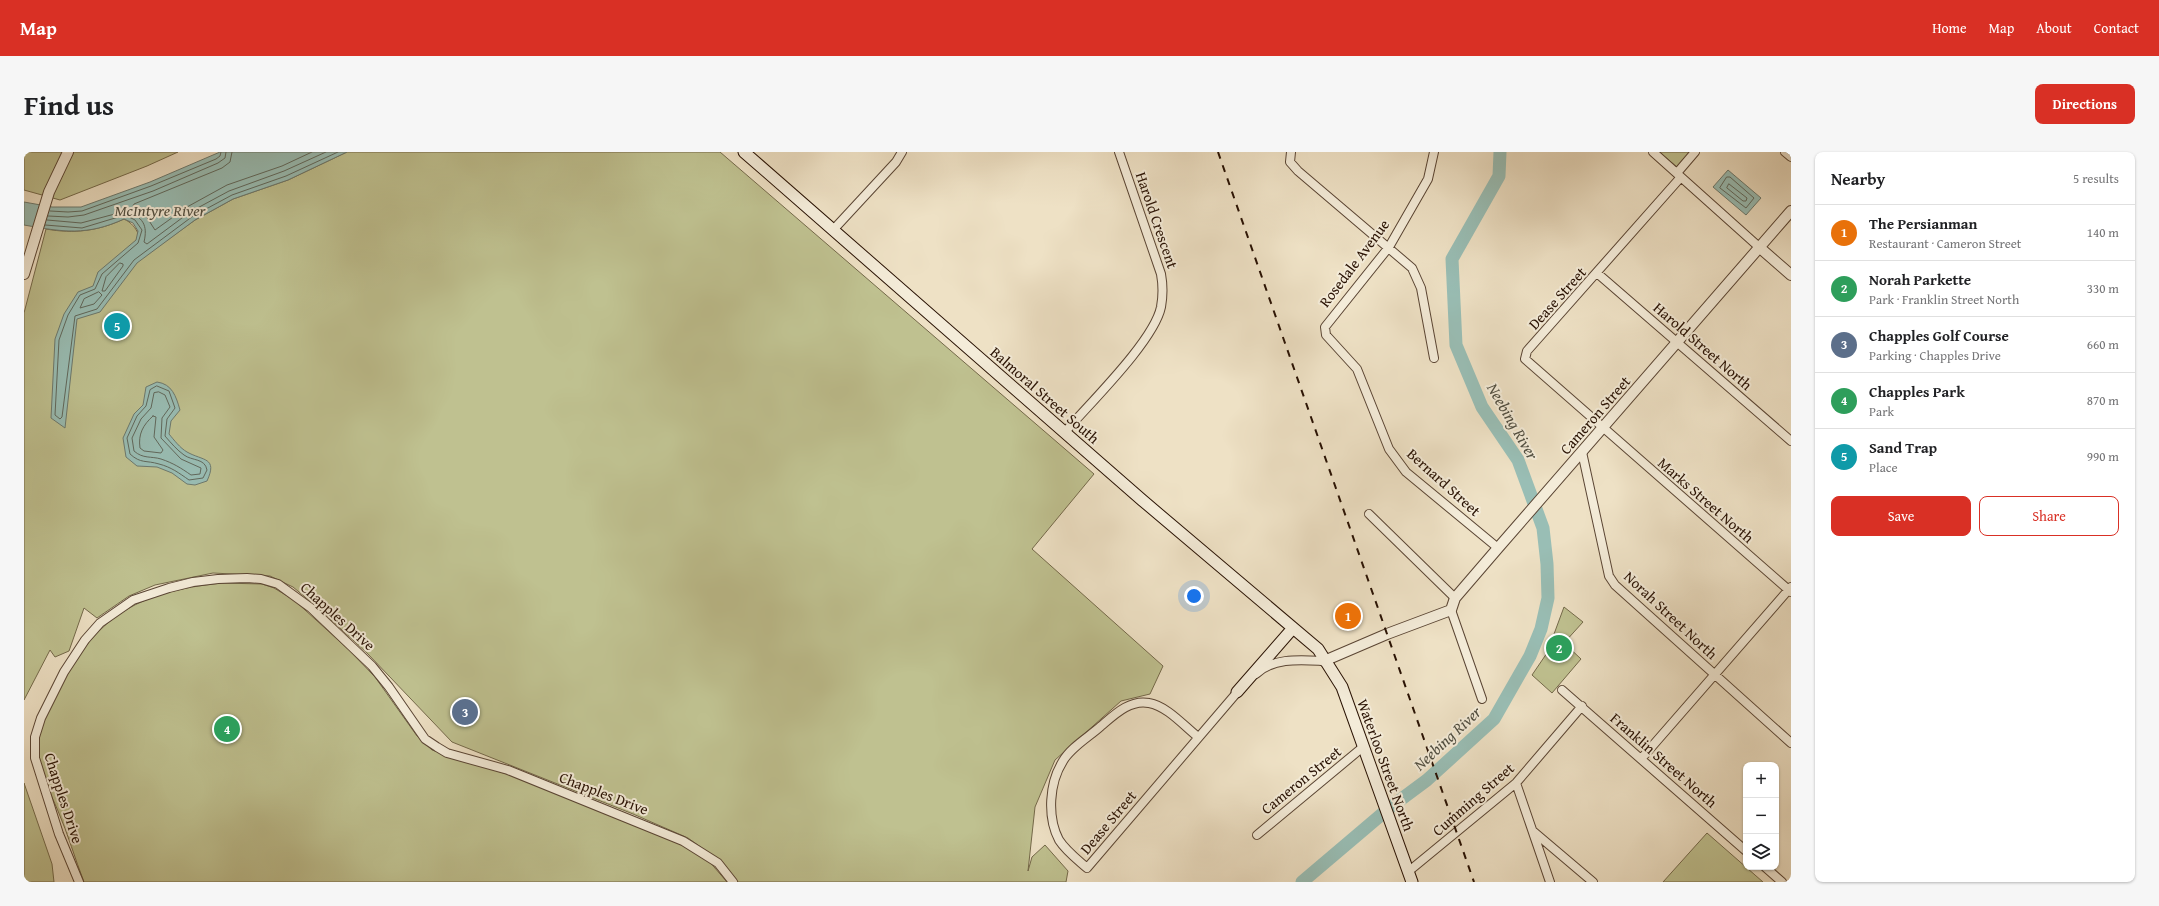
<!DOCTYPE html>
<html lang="en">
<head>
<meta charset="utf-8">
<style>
	body { margin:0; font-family:"Gentium Book Plus",serif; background:#f6f6f6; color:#202124 }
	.controls { position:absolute; right:12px; bottom:12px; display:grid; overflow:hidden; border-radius:8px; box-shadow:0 1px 3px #0004 }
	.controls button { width:36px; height:36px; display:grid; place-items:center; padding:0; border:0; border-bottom:1px solid #e0e0e0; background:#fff; color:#202124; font:20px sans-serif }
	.you { position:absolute; left:1170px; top:444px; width:14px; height:14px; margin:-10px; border:3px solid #fff; border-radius:50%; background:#1a73e8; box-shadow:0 0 0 6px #1a73e833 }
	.badge { display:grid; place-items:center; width:26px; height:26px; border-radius:50%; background:#d93025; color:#fff; font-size:13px; font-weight:700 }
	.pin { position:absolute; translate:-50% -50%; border:2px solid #fff; box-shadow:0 1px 4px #0006 }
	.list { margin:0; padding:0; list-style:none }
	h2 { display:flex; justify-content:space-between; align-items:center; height:52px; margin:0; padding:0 16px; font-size:17px }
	h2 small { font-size:13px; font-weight:400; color:#757577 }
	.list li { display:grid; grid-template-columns:26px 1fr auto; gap:12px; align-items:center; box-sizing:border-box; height:56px; padding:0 16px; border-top:1px solid #e0e0e0 }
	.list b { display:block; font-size:15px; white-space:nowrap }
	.list p { margin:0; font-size:13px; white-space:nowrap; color:#757577 }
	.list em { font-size:13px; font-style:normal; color:#757577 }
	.actions { display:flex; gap:8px; padding:12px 16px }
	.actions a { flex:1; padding:9px 0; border:1px solid #d93025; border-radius:8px; text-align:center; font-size:14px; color:#d93025 }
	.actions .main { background:#d93025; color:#fff }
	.icon { flex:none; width:22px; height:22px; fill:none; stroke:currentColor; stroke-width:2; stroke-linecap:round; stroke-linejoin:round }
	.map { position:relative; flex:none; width:1767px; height:730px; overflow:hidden; border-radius:8px }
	header { display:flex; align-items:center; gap:24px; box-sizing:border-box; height:56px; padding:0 20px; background:#d93025; color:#fff }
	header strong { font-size:19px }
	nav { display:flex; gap:22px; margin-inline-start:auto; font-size:14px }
	.intro { display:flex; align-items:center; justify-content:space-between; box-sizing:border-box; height:96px; padding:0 24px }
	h1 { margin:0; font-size:28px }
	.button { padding:10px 18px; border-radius:8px; background:#d93025; color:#fff; font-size:14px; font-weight:700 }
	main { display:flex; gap:24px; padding:0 24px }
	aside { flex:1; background:#fff; border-radius:8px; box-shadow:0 1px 3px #0004 }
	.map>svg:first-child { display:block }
</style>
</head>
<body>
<header>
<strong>Map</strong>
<nav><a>Home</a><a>Map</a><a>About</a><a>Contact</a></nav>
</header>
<div class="intro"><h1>Find us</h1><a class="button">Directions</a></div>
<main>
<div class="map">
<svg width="1767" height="730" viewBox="0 0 1767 730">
	<rect width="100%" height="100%" fill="#eee1c5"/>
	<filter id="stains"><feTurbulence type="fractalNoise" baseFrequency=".005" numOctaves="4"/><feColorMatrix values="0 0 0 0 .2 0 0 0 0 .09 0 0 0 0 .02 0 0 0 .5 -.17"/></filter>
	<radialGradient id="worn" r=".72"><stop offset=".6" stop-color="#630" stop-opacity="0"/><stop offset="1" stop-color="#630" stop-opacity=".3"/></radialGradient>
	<path fill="#bfc190" stroke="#74694a" d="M0 0H154L123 14 36 48 0 38Z
		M323 0H696L1070 322 1008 397 1139 514 1126 542 1097 549 1031 608 1011 655 1004 719 1008 705 1021 693 1044 719 1042 730H714L699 711 664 686 609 662 428 590 344 502 293 455 269 435 246 424 189 421 131 433 105 444 73 466 60 456 45 499 31 505 26 498 0 548V161L22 77C50 82 74 79 100 67 115 74 117 89 121 104L171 68 209 47 264 28Z
		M1635 0H1666L1653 15Z
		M198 431 238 432 250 436 270 448 324 497 351 525 393 584 408 598 498 627 612 673 670 698 684 708 703 730H60C51 707 44 682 34 659 26 640 15 619 13 599 11 580 23 561 31 545 70 465 111 440 198 431Z
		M1540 455 1559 470 1540 491 1557 507 1528 541 1508 523 1523 501Z
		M0 631 28 712 30 730H0Z
		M1683 681 1739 730H1639Z"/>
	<path fill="#99beb5" stroke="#6c796e" d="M196 0H323L264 28 209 47 171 68 113 111 76 160 53 167 41 276 27 266 31 187 40 162 54 140 69 134 74 120 112 88 114 79 109 71 100 67C63 84 39 80 0 73V50L28 55H57L126 30Z
		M1704 18 1737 46 1722 63 1689 35Z
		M133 230C148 232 152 244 156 258L147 269 145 282C150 288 156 296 163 300 179 309 194 305 183 329L171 333 163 332 148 321 133 315 113 314 102 305 99 286 110 262 119 253 122 235Z"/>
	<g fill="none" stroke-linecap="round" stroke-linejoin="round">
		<path stroke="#60685c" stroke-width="1" d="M208 0 206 10 198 16 110 52 109 54 120 61 131 78 163 55 203 33 258 14 288 0
			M1703 25H1706L1730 46 1722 56 1696 36Z
			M1705 32 1723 46 1722 49H1719L1703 36Z
			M26 59 44 60 58 59 127 34 192 7 196 4 197 0
			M24 64 44 65 60 63 129 39 194 11 201 6 202 0
			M23 68 57 71 102 59C119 65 124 73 120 90L123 92 166 60 205 39 260 19 302 0
			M21 73 58 76 101 63 111 68 118 78 114 91 78 122 71 137 56 143 44 163 35 188 31 263 36 267 38 265 51 164 73 157 110 108 169 64 208 43 262 24 314 0
			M96 111 99 112V114L81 139H78L82 125Z
			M75 140 78 143 70 152 56 156 60 147Z
			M133 234 145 239 151 256 143 267 141 284C147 291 153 298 160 303 168 309 181 306 183 318L179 326 165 328C155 321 147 315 135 312 122 308 117 312 106 302L103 286 113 264 122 254 126 238Z
			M135 240 141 243 146 255 138 266 137 286 157 307 177 316 176 322 167 323C157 316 149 311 137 307 127 304 119 307 110 299L108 286 117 267 127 256 130 241Z
			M129 264 132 265 130 285 139 298 137 301 120 299 116 296C114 282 119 273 129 264Z"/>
		<path stroke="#99beb5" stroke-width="13" d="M1278 730 1364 657 1403 628 1470 567 1506 504 1517 477 1524 446 1523 412 1519 376 1494 308 1458 255 1432 193 1428 107 1475 24 1476 0"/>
		<defs>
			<path id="minor" d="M1267 0 1266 10 1274 19 1388 116 1397 136 1410 206
				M1410 0 1404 27 1365 95 1301 175 1302 183 1333 217 1365 297 1382 320 1474 396
				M1629 0 1735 95
				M1761 0 1767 5
				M1653 21 1671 0
				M1657 25 1503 199 1501 207 1767 440
				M810 77 872 10 878 0
				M1573 121 1767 289
				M1041 280C1065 252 1130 189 1137 155 1139 144 1139 133 1137 122L1095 0
				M1558 300 1585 424 1591 433 1767 591
				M1345 362 1431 446
				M1427 458 1458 547
				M1232 522C1249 505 1278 508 1300 509
				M1538 538 1722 699
				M1174 585C1160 574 1143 554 1125 551 1106 547 1090 563 1077 574 1065 585 1047 595 1039 609 1025 631 1023 665 1035 688 1042 699 1054 708 1063 716L1216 537
				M1617 607 1767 435
				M1492 631 1526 730
				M1510 680 1569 730
				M1233 683 1339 595
				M1741 715 1758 730
				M1385 719 1492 631 1558 554
				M55 730 35 682 11 606V585L17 566 40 520 61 488 76 471 109 448 145 436 169 430 194 427 223 426 237 427 254 432 287 456 348 514 365 535 401 587 413 595 423 601 484 618 659 689 694 711 709 730"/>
			<path id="tertiary" d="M1735 95 1767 123
				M0 122 25 40 44 0
				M1300 509 1363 482 1427 458 1431 446 1474 396 1767 59"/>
			<path id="secondary" d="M720 0 1118 348 1294 497 1318 535 1388 730
				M1213 540 1269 476"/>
		</defs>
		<use href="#minor" stroke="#5a4534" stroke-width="10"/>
		<use href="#tertiary" stroke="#5a4534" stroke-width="12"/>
		<use href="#secondary" stroke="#281103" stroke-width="13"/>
		<use href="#minor" stroke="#f4ecd9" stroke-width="8"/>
		<use href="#tertiary" stroke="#f4ecd9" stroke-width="10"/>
		<use href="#secondary" stroke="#f4ecd9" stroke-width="11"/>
		<path stroke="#281103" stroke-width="2" stroke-dasharray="7 7" stroke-linecap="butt" d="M1194 0 1450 730"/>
	</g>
	<g text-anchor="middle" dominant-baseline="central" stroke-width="4" stroke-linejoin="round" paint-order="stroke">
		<g font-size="15" fill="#281103" stroke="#f4ecd9">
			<text transform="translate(1133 68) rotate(71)">Harold Crescent</text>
			<text transform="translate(1330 111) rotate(-53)">Rosedale Avenue</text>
			<text transform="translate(1533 146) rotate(-48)">Dease Street</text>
			<text transform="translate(1679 194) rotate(41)">Harold Street North</text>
			<text transform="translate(1021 243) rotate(41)">Balmoral Street South</text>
			<text transform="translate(1571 263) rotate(-49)">Cameron Street</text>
			<text transform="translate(1420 330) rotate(42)">Bernard Street</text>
			<text transform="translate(1682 348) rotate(41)">Marks Street North</text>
			<text transform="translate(1647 463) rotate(43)">Norah Street North</text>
			<text transform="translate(314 464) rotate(42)">Chapples Drive</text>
			<text transform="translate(1640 608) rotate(41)">Franklin Street North</text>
			<text transform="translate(1362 613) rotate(70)">Waterloo Street North</text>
			<text transform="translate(1277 628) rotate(-39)">Cameron Street</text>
			<text transform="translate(580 641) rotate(21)">Chapples Drive</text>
			<text transform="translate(40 646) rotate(72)">Chapples Drive</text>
			<text transform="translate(1449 647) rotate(-41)">Cumming Street</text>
			<text transform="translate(1084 670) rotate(-50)">Dease Street</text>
		</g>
		<g font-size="16" font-style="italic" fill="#504e41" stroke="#f4ecd9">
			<text x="136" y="58">McIntyre River</text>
			<text transform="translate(1489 269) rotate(60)">Neebing River</text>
			<text transform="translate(1423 586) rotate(-43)">Neebing River</text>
		</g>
	</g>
	<rect width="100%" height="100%" filter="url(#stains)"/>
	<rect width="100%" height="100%" fill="url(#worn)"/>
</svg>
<div class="controls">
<button>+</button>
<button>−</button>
<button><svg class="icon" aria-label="layers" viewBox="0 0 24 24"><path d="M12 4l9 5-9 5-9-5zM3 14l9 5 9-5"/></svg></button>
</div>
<div class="you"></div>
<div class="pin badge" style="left:1324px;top:464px;background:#e8710a">1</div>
<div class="pin badge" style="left:1535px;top:496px;background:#2e9e5b">2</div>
<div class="pin badge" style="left:441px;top:560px;background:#5c6f8a">3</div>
<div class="pin badge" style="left:203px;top:577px;background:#2e9e5b">4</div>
<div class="pin badge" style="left:93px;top:174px;background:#0f9aa8">5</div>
</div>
<aside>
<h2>Nearby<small>5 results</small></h2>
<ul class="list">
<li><span class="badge" style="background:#e8710a">1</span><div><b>The Persianman</b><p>Restaurant · Cameron Street</p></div><em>140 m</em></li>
<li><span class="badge" style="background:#2e9e5b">2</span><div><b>Norah Parkette</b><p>Park · Franklin Street North</p></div><em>330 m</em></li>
<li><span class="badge" style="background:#5c6f8a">3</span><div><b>Chapples Golf Course</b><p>Parking · Chapples Drive</p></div><em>660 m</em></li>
<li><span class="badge" style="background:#2e9e5b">4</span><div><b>Chapples Park</b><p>Park</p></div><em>870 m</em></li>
<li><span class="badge" style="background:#0f9aa8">5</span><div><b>Sand Trap</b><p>Place</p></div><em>990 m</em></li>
</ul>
<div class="actions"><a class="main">Save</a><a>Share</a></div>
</aside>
</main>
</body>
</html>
